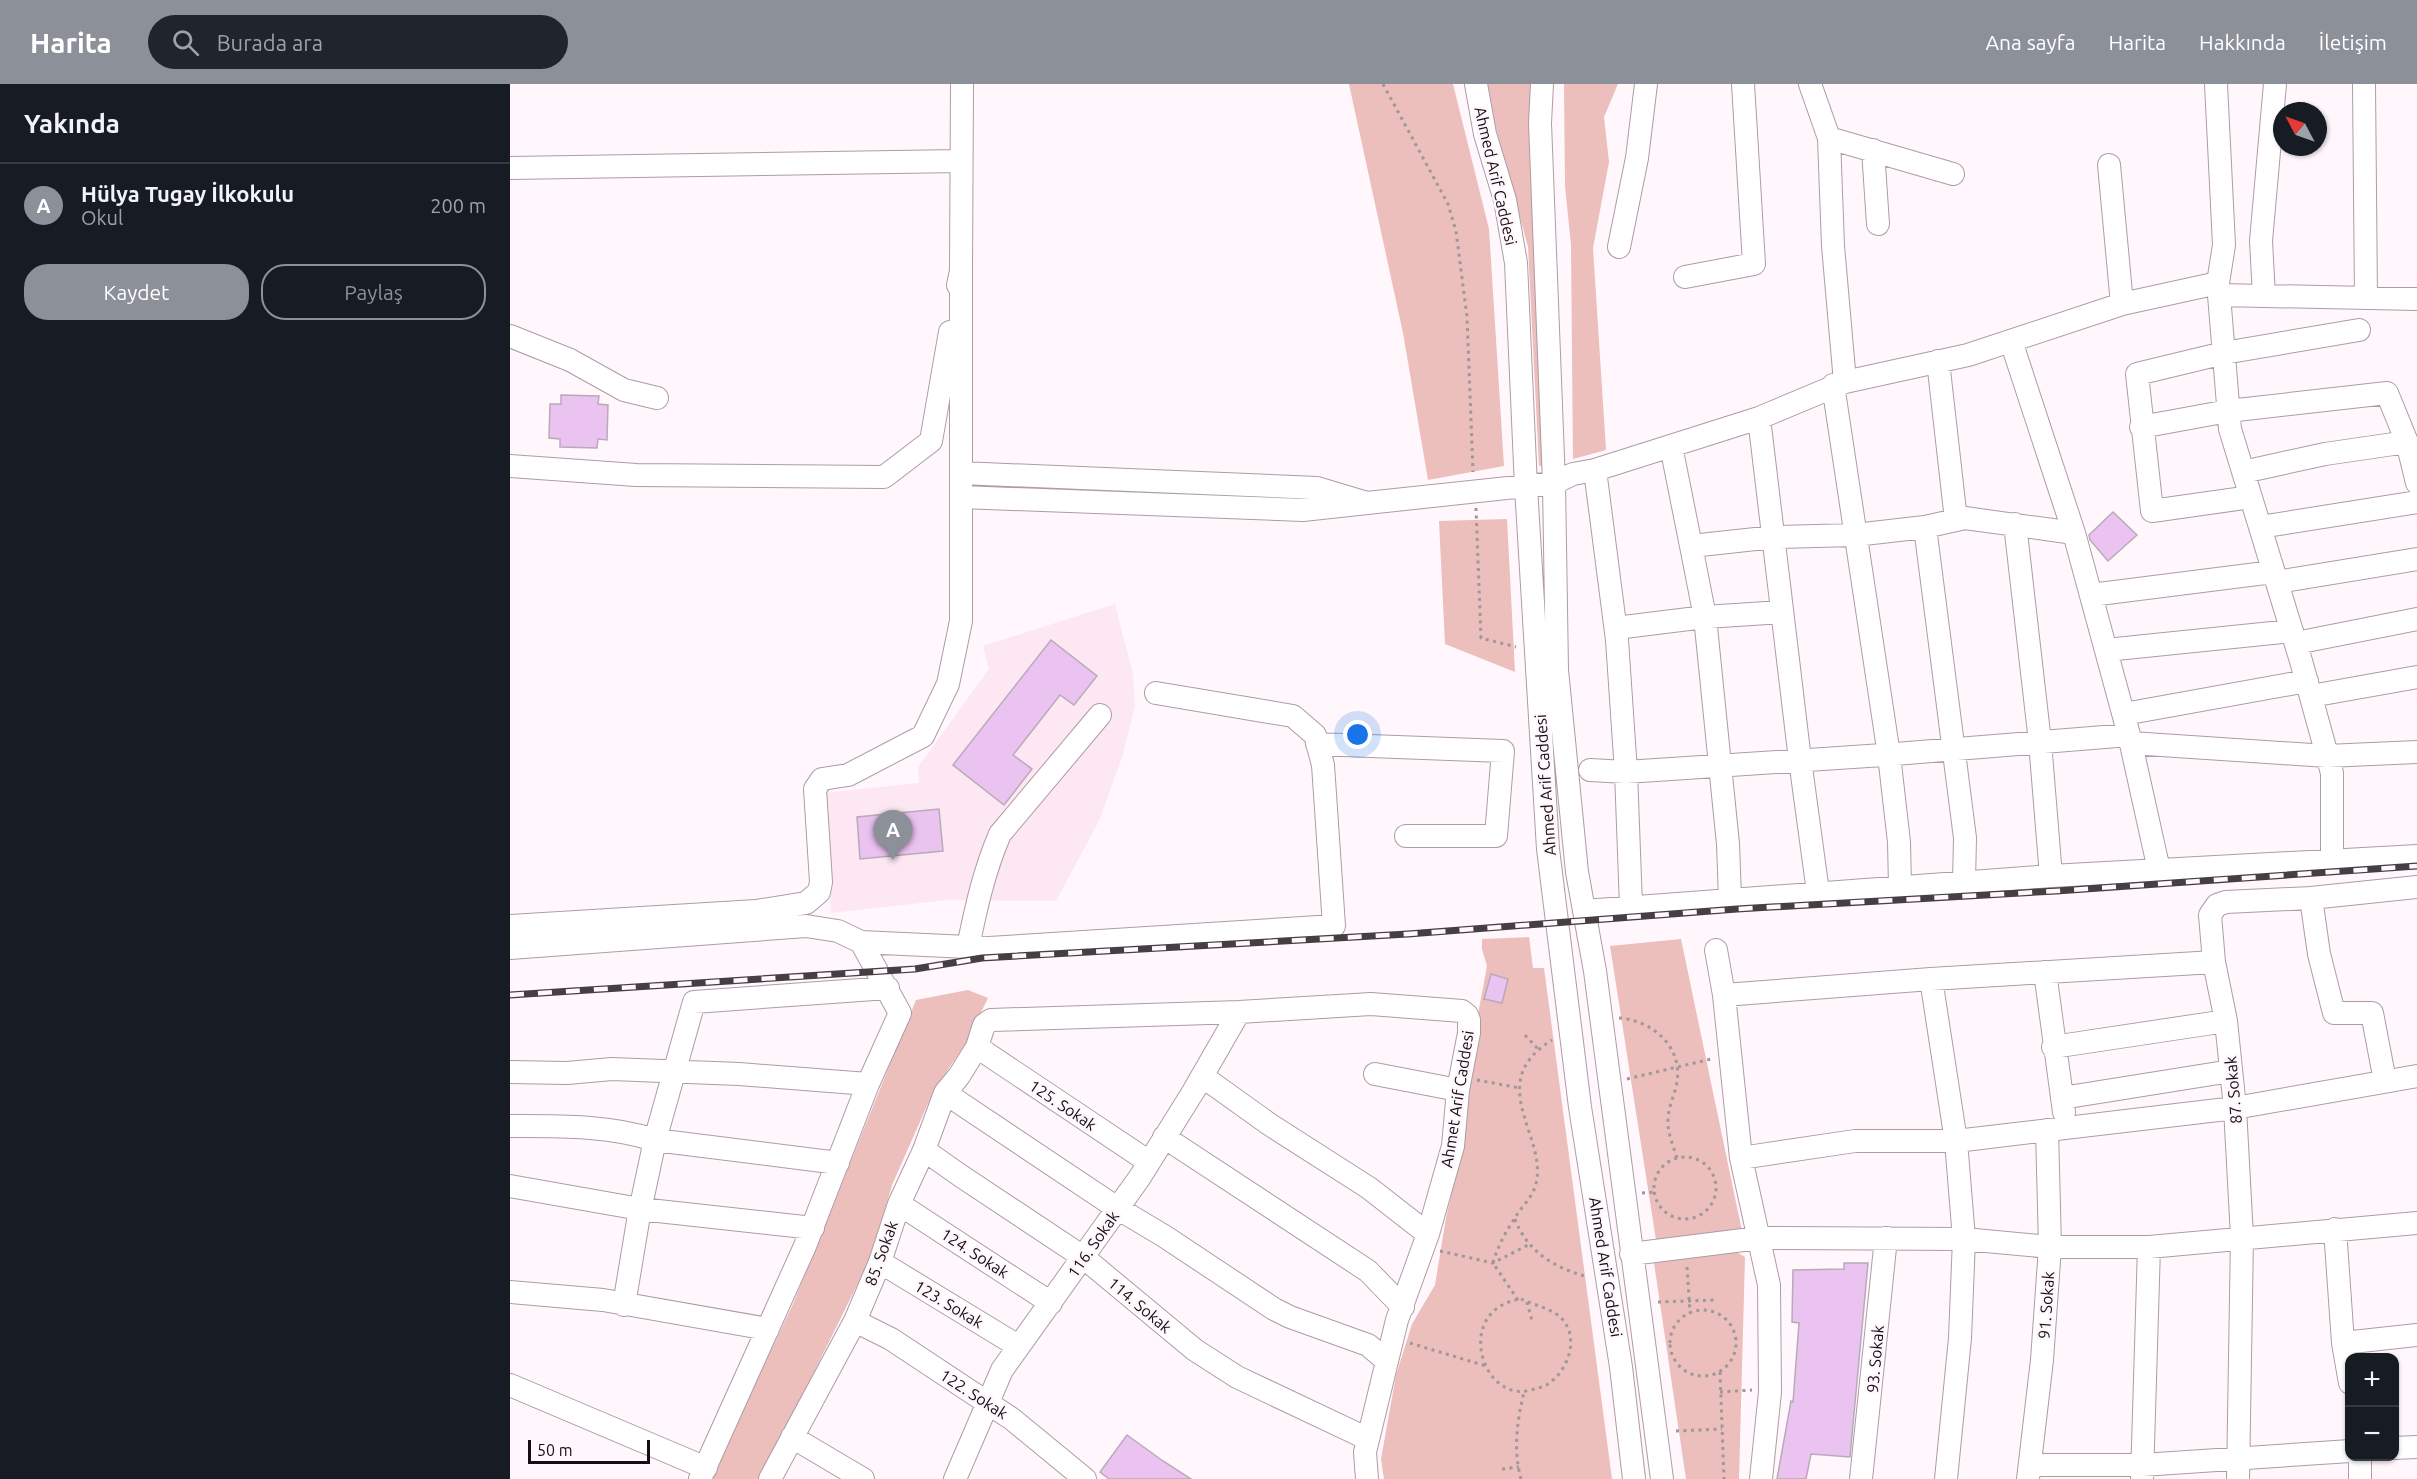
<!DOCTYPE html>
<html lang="tr">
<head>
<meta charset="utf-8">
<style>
	body { margin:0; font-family:Ubuntu,sans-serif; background:#20242c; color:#f1f3f6 }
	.controls { position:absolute; right:18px; bottom:18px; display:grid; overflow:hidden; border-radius:12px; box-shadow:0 2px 4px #0004 }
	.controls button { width:54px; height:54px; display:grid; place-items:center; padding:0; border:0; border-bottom:2px solid #363941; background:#171b24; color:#f1f3f6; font:30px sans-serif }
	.compass { position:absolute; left:1763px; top:18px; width:54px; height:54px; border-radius:50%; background:#171b24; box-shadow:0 2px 4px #0004; rotate:311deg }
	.scale { position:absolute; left:18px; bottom:15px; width:122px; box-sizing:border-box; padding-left:6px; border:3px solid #140e12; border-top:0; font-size:16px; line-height:21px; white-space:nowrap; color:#140e12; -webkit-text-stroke:4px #fff7fc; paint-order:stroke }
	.you { position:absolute; left:848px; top:651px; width:21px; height:21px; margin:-15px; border:4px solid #fff; border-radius:50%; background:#1a73e8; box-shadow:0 0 0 9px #1a73e833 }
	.badge { display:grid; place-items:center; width:39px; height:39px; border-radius:50%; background:#8c9099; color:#fff; font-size:20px; font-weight:700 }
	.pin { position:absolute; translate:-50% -50px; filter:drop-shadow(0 2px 3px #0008) }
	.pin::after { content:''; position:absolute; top:32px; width:21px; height:18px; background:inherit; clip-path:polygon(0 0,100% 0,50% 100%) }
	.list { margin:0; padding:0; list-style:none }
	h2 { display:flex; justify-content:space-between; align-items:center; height:78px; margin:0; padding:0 24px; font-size:26px }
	h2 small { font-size:20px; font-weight:400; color:#9ea1a6 }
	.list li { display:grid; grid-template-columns:39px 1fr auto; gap:18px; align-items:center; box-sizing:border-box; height:84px; padding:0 24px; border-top:2px solid #363941 }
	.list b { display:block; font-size:22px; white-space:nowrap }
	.list p { margin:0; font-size:20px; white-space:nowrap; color:#9ea1a6 }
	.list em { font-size:20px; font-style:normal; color:#9ea1a6 }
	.actions { display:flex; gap:12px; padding:18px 24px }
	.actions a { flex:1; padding:14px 0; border:2px solid #8c9099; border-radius:24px; text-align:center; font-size:21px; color:#8c9099 }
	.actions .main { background:#8c9099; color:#fff }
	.icon { flex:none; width:33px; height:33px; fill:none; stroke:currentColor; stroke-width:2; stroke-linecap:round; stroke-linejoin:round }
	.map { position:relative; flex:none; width:1907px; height:1395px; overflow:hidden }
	header { display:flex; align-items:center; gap:36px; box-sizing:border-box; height:84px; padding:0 30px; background:#8c9099; color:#fff }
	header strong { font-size:28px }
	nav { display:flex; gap:33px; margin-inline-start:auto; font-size:21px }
	.search { width:420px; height:54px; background:#20242c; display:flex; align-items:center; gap:15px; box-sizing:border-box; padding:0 21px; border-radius:33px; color:#9ea1a6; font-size:22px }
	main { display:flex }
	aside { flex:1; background:#171b24 }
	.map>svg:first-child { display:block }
</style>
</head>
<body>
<header>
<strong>Harita</strong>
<div class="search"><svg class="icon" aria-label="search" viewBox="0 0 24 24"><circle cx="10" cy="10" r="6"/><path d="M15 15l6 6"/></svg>Burada ara</div>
<nav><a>Ana sayfa</a><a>Harita</a><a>Hakkında</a><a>İletişim</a></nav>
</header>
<main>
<aside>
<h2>Yakında<small></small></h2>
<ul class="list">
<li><span class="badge">A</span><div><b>Hülya Tugay İlkokulu</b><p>Okul</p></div><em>200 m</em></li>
</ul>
<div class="actions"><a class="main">Kaydet</a><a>Paylaş</a></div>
</aside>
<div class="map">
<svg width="1907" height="1395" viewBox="0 0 1907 1395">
	<rect width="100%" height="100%" fill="#fff7fc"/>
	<path fill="#fce7f3" d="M605 520 623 591 625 623 612 673 590 735 546 817 437 816 321 829 313 709 409 699 408 683 479 585 473 562Z"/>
	<path fill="#ecbebc" d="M839 0H943L979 145 994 382 918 396 893 249Z
		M974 0H1021L1036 382H1029L1018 163Z
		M1054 0H1108L1094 33 1099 78 1083 164 1096 366 1063 375 1061 161 1055 102Z
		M997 435 1005 588 935 560 929 437Z
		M1019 853 1023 884H1034L1102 1395H874L871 1375 886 1291 902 1240 925 1201 936 1134 952 1063 954 1006 977 882 972 865V855Z
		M1171 855 1232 1147 1146 1156 1100 862Z
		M458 906 478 914 456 959 424 1006 382 1101 362 1171 251 1395H200L283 1220 406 916Z
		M1225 1167 1235 1173 1229 1395H1176L1144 1179Z"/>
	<path fill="#ebc3f0" stroke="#b7aab9" stroke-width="1.5" d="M51 311 89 312 88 320 98 321 97 356 88 355 87 364 50 363V355L39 354 40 320H51Z
		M1603 428 1627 451 1598 477 1580 456 1579 451Z
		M541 556 587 592 564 621 550 611 503 671 522 685 494 721 443 681Z
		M429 725 433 767 350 775 347 733Z
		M981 890 998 895 992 919 974 915Z
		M1334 1179H1358L1340 1373 1301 1370 1296 1395H1267L1281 1317 1283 1318 1289 1239 1282 1238 1283 1186 1334 1185Z
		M617 1351 653 1377 681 1395H599L590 1388Z"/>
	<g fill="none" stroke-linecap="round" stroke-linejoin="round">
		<defs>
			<path id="minor" d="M966 0 975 50 995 116 1006 179 1016 403 1038 765 1070 1023 1111 1283 1124 1395
				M1032 0 1030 39 1044 399 1047 586 1067 788 1085 887 1152 1395
				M1300 0 1319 54 1323 162 1335 298
				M1706 0 1714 161 1708 199 1720 345 1791 577 1822 689V777
				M1854 0 1856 214
				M1319 54 1443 90
				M1363 66 1368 140
				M1599 81 1612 220
				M0 84 451 77
				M1109 163 1127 74 1136 0
				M1175 193 1244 180 1233 0
				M448 201 451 187 452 0
				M1709 211 1907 215
				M1754 212 1751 157 1765 0
				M0 252 60 276 114 306 147 314
				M1501 257 1564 449
				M1428 277 1446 436
				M1323 301 1379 671 1389 758 1390 802
				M1249 334 1290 676 1308 808
				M1631 343 1718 327 1877 309 1897 358 1907 399
				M1161 362 1181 462
				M0 382 126 391 374 393 421 357 440 248
				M1085 386 1107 556 1116 688 1121 822
				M1733 388 1815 370 1897 358
				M451 413 793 426 857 419 807 404 451 389
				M1741 413 1642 427 1627 290 1714 269 1849 246
				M857 419 1044 399 1063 390 1085 386 1249 334 1335 298 1458 271 1612 220 1708 199
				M1505 440 1530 658 1541 792
				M1415 443 1455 754 1454 797
				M1750 443 1907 418
				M1767 498 1907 475
				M1581 511 1763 488
				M1106 544 1195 533 1272 528
				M1786 559 1907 535
				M1596 566 1782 547
				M1801 612 1907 593
				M1614 630 1797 597
				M1621 659 1817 672 1907 668
				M807 660 993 667 986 752H896
				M1080 686 1116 688 1373 671 1619 651
				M1801 814 1809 870 1824 929H1862L1875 997
				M1220 815 1218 760 1195 533 1181 462 1264 453 1345 451 1415 443 1455 434 1564 449 1619 651 1649 786
				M1074 827 1541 792 1907 772
				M0 842 246 827 296 819 309 808 311 798 305 705 312 695 338 691 413 652 438 600 451 537V187
				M351 858 479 864 824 842 813 681 805 651 783 632 646 609
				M458 863C466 824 474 787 490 750L590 631
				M0 864 296 842 328 847 351 858 390 929 358 1000 295 1162 190 1395
				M1206 866 1214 911 1231 1074 1259 1201 1260 1308 1251 1395
				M1535 888 1554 1028
				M1421 895 1446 1057 1454 1155 1450 1254 1436 1395
				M1214 911 1421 895 1704 878
				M467 963 639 1078
				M1543 963 1716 937
				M0 988 57 989 102 985 229 990 358 1000
				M865 990 948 1006
				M692 992 759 1040 859 1104 918 1150
				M435 1009 607 1124 654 1152 764 1225 780 1233 858 1261 877 1277
				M1552 1014 1721 987
				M0 1042C48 1042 99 1041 145 1056L328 1079
				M654 1053 858 1187 893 1223
				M414 1066 451 1092 573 1173 685 1266 727 1293 858 1355
				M1231 1074 1345 1057H1446L1725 1024 1907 992
				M0 1102 130 1125 303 1144
				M389 1120 541 1219
				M1825 1145 1833 1259 1840 1299
				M1121 1170 1249 1154 1454 1155 1540 1163H1639L1907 1139
				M370 1178 508 1262
				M0 1208 93 1216 258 1245
				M114 1221 129 1131 145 1056 184 918 378 904
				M345 1237 381 1255 502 1335 575 1395
				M1833 1259 1907 1251
				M0 1301 196 1384
				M282 1353 353 1395
				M1884 1364 1907 1363
				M1520 1381H1632L1840 1367
				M260 1395 345 1237 370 1178 389 1120 414 1066 435 1009 449 992 467 963 474 941 481 936 729 928 861 920 952 927 957 931 959 936V949L948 1006 943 1062 918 1150 887 1236 855 1368 857 1395
				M445 1395 492 1286 630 1093 683 1008 729 928
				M1351 1395 1376 1154
				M1518 1395 1532 1276 1540 1163 1537 1046
				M1632 1395 1639 1163
				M1728 1395 1732 1153 1725 1024 1716 937 1704 878 1700 831 1707 821 1716 818 1801 814 1907 803
				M1850 1395V1372"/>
		</defs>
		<use href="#minor" stroke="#ae9ba6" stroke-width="24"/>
		<path stroke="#9e979b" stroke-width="3" stroke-dasharray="3 4.5" stroke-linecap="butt" d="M873 0 938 120 946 147 957 233 963 388
			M966 424 971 554 1006 563
			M1109 934C1141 936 1173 962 1167 998 1165 1010 1159 1021 1158 1034 1157 1048 1163 1061 1167 1074
			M1015 951 1029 966
			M1117 995 1201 975
			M967 996 1010 1004
			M1144 1104a31 31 0 1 1 62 0a31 31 0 1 1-62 0Z
			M1132 1109 1145 1108
			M1005 1135C1017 1168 1045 1184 1078 1193
			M930 1167 983 1179 1018 1161
			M1177 1183 1180 1229
			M1011 1215C1024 1221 1039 1224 1049 1232 1071 1251 1059 1286 1038 1300 1034 1303 1027 1304 1021 1306 971 1320 943 1225 1011 1215Z
			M1008 1216 983 1179C987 1164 996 1147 1005 1134 1011 1123 1021 1115 1025 1103 1041 1054 971 1000 1042 956
			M1017 1218 1022 1237
			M1148 1218 1204 1216
			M1160 1259a33 33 0 1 1 66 0a33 33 0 1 1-66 0Z
			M900 1259 976 1282
			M1210 1288 1214 1395
			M1210 1308 1242 1306
			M1166 1347 1212 1345
			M992 1385 1009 1383
			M1011 1395C1003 1366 1007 1337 1014 1308"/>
		<use href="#minor" stroke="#fff" stroke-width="22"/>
		<defs>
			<path id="rail" d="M0 911 405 885 472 874 898 850 1227 825 1546 807 1907 782"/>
		</defs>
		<use href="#rail" stroke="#453e43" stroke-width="7"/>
		<use href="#rail" stroke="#fff7fc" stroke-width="4.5" stroke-dasharray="14" stroke-linecap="butt"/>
	</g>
	<g text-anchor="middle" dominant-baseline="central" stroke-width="5" stroke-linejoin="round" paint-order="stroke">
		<g font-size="16" fill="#140e12" stroke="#fff7fc">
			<text transform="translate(986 92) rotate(77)">Ahmed Arif Caddesi</text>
			<text transform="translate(1035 701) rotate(-94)">Ahmed Arif Caddesi</text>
			<text transform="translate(1723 1006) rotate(-95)">87. Sokak</text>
			<text transform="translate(947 1015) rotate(-81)">Ahmet Arif Caddesi</text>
			<text transform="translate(553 1021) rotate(34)">125. Sokak</text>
			<text transform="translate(583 1160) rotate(-55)">116. Sokak</text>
			<text transform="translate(371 1169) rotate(-70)">85. Sokak</text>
			<text transform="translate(465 1169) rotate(33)">124. Sokak</text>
			<text transform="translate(1096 1183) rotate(81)">Ahmed Arif Caddesi</text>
			<text transform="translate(439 1220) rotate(31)">123. Sokak</text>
			<text transform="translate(630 1221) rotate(40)">114. Sokak</text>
			<text transform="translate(1536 1221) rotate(-86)">91. Sokak</text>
			<text transform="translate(1365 1275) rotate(-85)">93. Sokak</text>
			<text transform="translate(464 1310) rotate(33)">122. Sokak</text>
		</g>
	</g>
</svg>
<div class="controls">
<button>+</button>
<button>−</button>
</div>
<svg class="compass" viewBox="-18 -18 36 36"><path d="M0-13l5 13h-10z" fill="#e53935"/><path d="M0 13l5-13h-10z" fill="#9ea1a6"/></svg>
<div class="scale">50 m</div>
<div class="you"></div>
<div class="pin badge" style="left:383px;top:776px">A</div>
</div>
</main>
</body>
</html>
